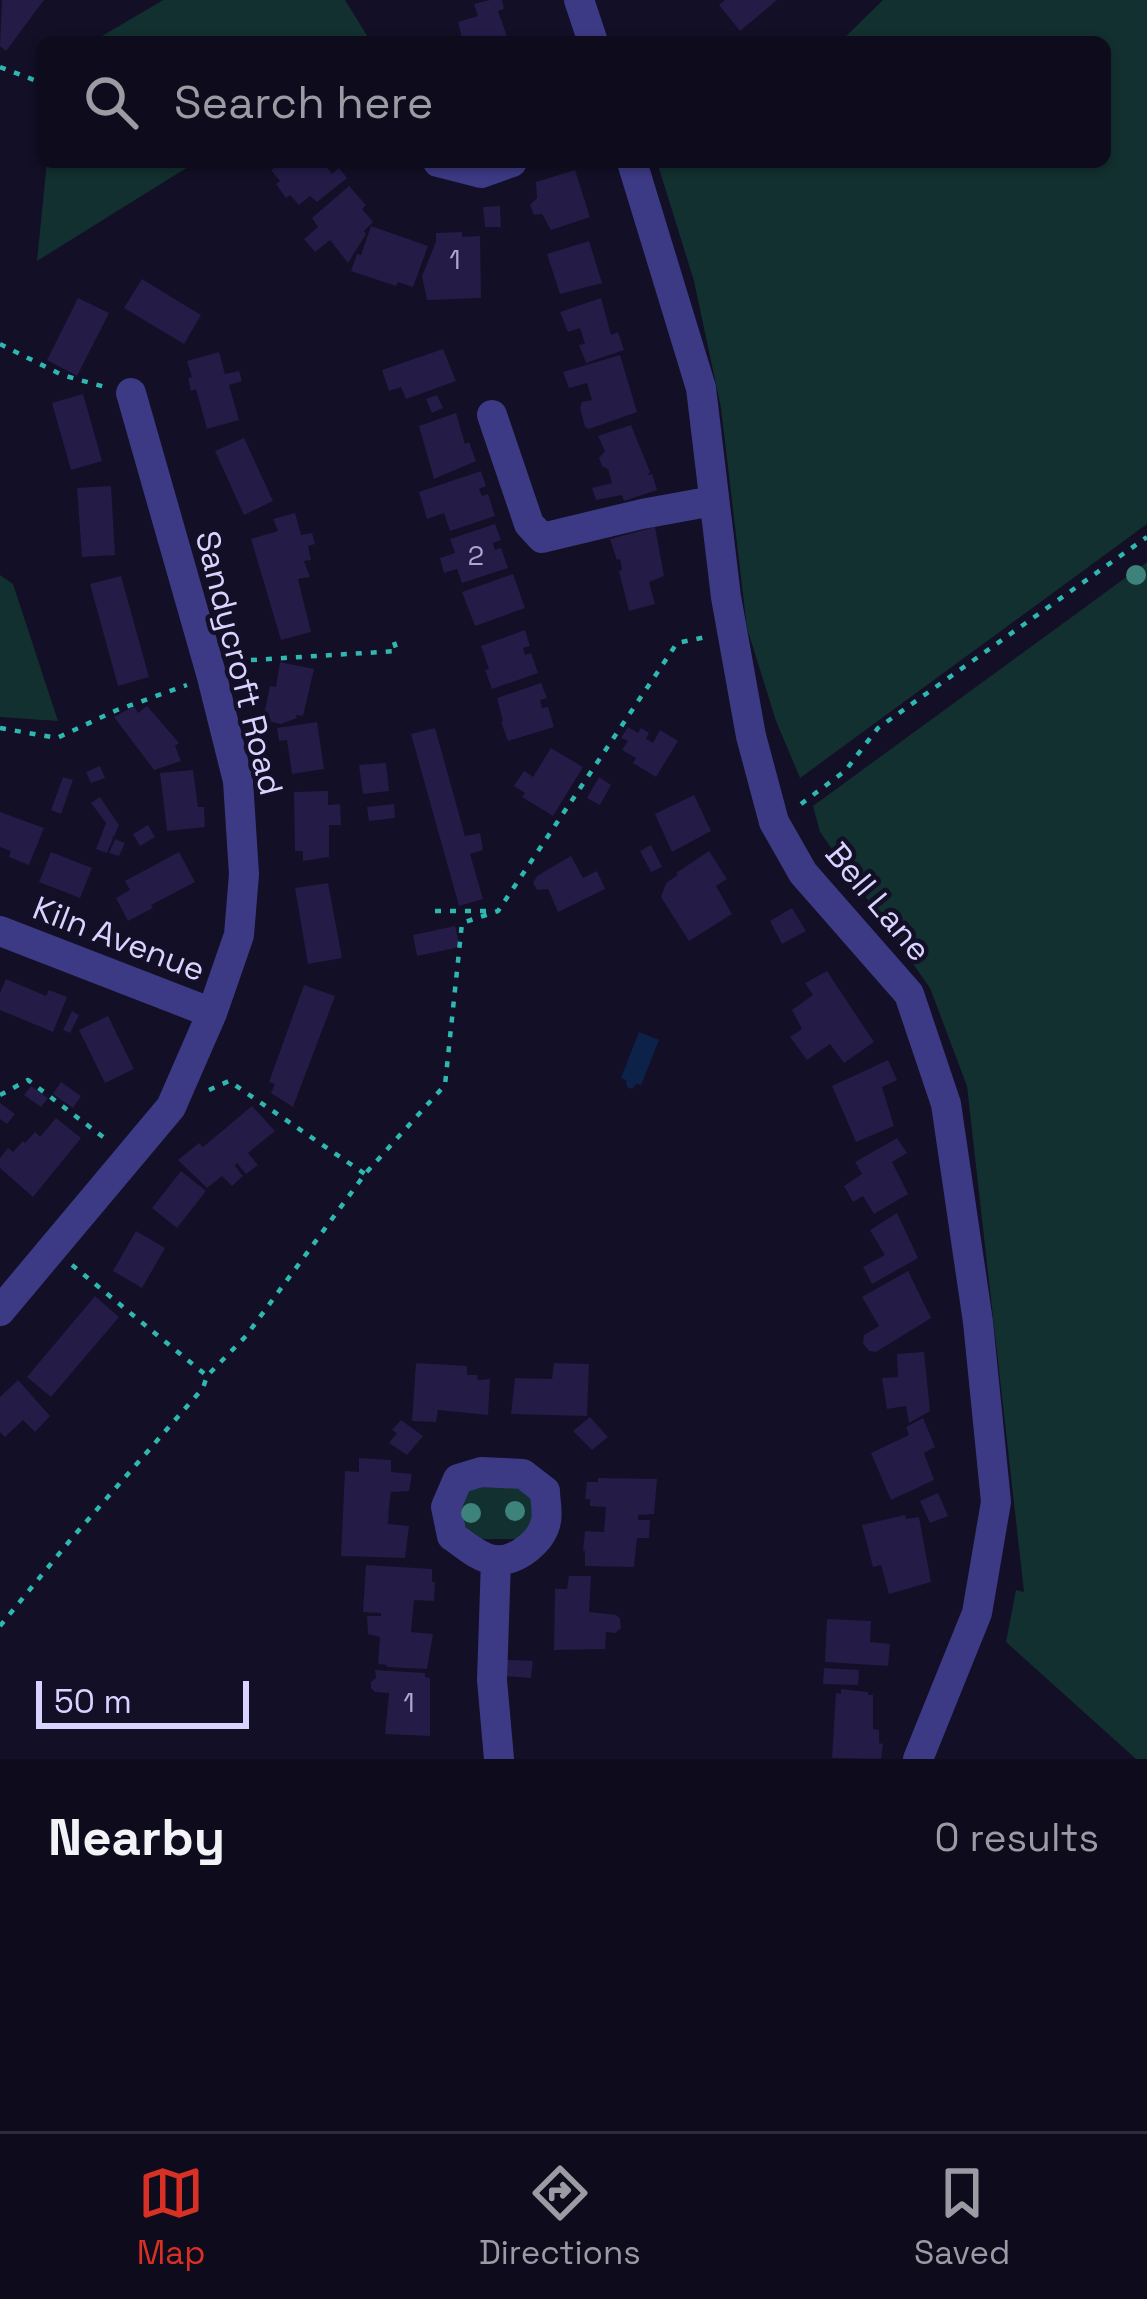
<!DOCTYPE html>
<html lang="en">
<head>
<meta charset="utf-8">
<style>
	body { margin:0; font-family:"Space Grotesk",sans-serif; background:#1c1929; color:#f1f3f6 }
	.scale { position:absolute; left:36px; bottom:30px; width:213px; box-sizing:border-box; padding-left:12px; border:6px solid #d9d4ff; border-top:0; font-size:33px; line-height:42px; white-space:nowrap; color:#d9d4ff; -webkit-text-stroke:9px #130f26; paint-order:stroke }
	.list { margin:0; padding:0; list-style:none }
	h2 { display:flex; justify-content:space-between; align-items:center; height:156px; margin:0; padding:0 48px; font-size:51px }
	h2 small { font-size:39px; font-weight:400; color:#9b9ba3 }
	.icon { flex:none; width:66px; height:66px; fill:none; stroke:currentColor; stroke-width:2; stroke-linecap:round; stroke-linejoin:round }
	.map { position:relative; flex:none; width:1147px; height:1759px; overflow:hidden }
	.search { position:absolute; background:#0e0b1c; box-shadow:0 3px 9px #0004; left:36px; right:36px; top:36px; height:132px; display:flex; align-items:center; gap:30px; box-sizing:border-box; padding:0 42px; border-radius:18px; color:#9b9ba3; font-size:45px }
	.sheet { height:372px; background:#0e0b1c }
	nav { display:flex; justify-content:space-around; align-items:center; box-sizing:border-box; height:168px; border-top:3px solid #2e2b3b; background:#0e0b1c; font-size:33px; color:#9b9ba3 }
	nav a { display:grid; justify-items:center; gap:6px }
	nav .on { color:#d93025 }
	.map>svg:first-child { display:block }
</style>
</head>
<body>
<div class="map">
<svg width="1147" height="1759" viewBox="0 0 1147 1759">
	<rect width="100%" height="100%" fill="#130f26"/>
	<path fill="#12302f" d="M163 0H345L371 42H92Z
		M883 0H1147V524L800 778 776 721 747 628 721 408 694 281 657 162H1105V42H840Z
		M47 162H196L37 261Z
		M1147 562V1759H1136L1006 1642 1016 1590 1024 1592 967 1086 930 988 820 832 813 806Z
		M0 575 13 584 58 721 0 717Z
		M476 1483 523 1485 534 1496V1525L521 1539H473L458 1523 461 1494Z"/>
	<path fill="#0c2248" d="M639 1032 659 1040 641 1085 636 1084 632 1089 627 1087 626 1080 621 1078Z"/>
	<path fill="#241b47" d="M2 0H44L6 51 0 46Z
		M490 0H502L504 9 498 11 509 42H463L458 22 478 16 474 4Z
		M725 0H777L740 31 719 5Z
		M282 162H323L332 174 339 168 347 178 317 202 310 196 299 205 290 195 286 198 276 184 280 181 271 170Z
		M575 170 590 217 551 230 542 214 534 215 530 205 537 198 536 182Z
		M349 186 366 205 362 209 373 222 364 231 366 234 348 263 330 240 315 252 304 239 318 227 312 218Z
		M500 206 501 227H485L483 207Z
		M371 226 428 246 413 287 398 282 396 286 351 271 357 254 361 255Z
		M462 232V237L480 236 481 298 427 300 422 276 436 242V233Z
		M589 241 602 283 560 294 547 254Z
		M142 279 201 315 184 344 124 308Z
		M78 298 109 313 77 376 47 360Z
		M601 298 611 335 618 332 624 350 586 363 579 345 585 344 580 328 568 332 560 312Z
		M443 349 456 381 406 399 401 387 389 391 382 370Z
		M219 352 225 374 239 371 242 381 229 385 239 420 207 429 196 389 191 391 188 378 192 377 187 361Z
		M620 355 637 412 589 429 585 427 580 408 582 402 592 400 587 383 569 388 563 372Z
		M83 394 102 461 71 470 52 403Z
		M437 395 443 408 432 413 426 399Z
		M456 413 465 444 469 442 476 461 434 479 419 426Z
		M631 425 650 472 647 475 652 474 657 490 624 501 622 495 596 500 592 488 612 483 608 469 602 466 599 458 605 451 598 436Z
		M244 438 273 501 244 515 215 451Z
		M481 471 486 486 479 489 482 496 488 494 495 516 450 531 444 513 427 519 419 492Z
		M111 486 115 555 82 557 77 488Z
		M295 513 301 535 312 533 315 544 308 546 311 560 304 561 310 577 298 579 311 632 281 640 251 539 278 531 273 519Z
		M495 524 501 540 493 543 495 550 501 548 508 568 462 583 457 569 444 573 440 558 455 553 450 539Z
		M655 527 664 576 649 582 655 604 629 611 619 571 622 570 620 559 617 560 610 539Z
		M513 574 525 608 475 626 462 592Z
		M121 576 149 677 118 686 90 584Z
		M525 630 530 646 523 648 525 655 531 653 538 673 492 689 485 670 489 669 481 646Z
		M280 662 314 669 303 716 296 715 297 718 281 724 263 720 270 686 276 687Z
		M541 683 547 698 540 700 542 708 548 707 554 727 508 741 501 722 503 721 497 698Z
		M134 706 138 713 147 706 179 743 175 746 181 761 154 770 114 717Z
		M317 722 324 769 292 774 287 740 279 741 277 728Z
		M628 727 638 733 641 728 649 733 646 739 653 743 660 730 678 741 656 777 633 763 636 758 622 750 628 741 621 738Z
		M435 728 465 836 480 833 483 850 470 854 483 899 459 906 411 734Z
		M551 748 583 767 553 816 522 797 525 793 514 786 524 771 533 777Z
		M386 763 389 791 363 794 359 765Z
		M100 766 105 778 91 783 86 772Z
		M193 770 198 807H204L205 827 167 831 160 773Z
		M63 777 73 780 61 814 51 810Z
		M599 777 611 785 600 805 587 798Z
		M328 791V805L340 804 341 825H329V857L303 861V851H295L294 792Z
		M694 795 711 831 672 852 655 814Z
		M100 797 119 825 114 837 112 836 113 838 107 853 96 849 106 823 91 803Z
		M394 804 395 818 369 821 367 807Z
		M0 812 44 828 29 865 9 857 11 851 0 847Z
		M148 825 155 837 140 846 133 834Z
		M115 839 125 843 119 856 109 853Z
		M651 845 662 867 651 872 640 851Z
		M709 851 727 879 716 886 732 914 689 941 661 897 666 883 678 875 676 873Z
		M51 852 92 868 80 898 39 882Z
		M179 852 195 882 151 905 153 908 128 921 116 898 130 890 125 881Z
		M571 856 583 878 597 871 605 889 558 912 548 889 537 890 533 883 537 876Z
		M328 883 342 958 308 964 295 888Z
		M792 908 806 931 782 944 770 921Z
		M455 926 460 947 417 956 413 935Z
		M827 971 874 1042 844 1063 830 1044 807 1060 790 1037 802 1029 792 1010 813 995 805 983Z
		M6 979 46 996 49 990 67 997 53 1032 0 1010V993Z
		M304 985 335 996 293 1107 271 1093 275 1084 269 1082Z
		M72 1011 79 1015 70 1033 63 1030Z
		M108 1016 134 1069 105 1083 79 1030Z
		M888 1060 897 1080 882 1087 894 1126 856 1142 832 1086Z
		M61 1082 81 1096 73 1108 53 1094Z
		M31 1086 48 1098 41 1107 24 1095Z
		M0 1103 15 1114 7 1124 0 1119Z
		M252 1106 275 1131 248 1153 258 1165 246 1174 237 1163 235 1166 243 1176 232 1186 222 1176 207 1188 178 1160 199 1143 203 1147Z
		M56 1118 81 1138 33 1197 0 1168V1158L8 1148 13 1152 23 1141 25 1143 35 1132 40 1137Z
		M897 1138 907 1153 892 1162 908 1194 874 1214 863 1196 853 1202 844 1186 862 1174 855 1162Z
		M181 1171 206 1191 177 1228 152 1208Z
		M897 1213 918 1258 872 1284 863 1267 885 1255 870 1230Z
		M136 1231 165 1248 142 1288 113 1271Z
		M908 1271 931 1318 876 1352 869 1351 863 1343 864 1335 879 1326 862 1297Z
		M95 1296 119 1317 51 1397 27 1377Z
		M924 1352 930 1411 909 1423 906 1406 887 1409 882 1378 898 1377 897 1354Z
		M416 1363 467 1366V1375H477L478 1380 490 1379 488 1415 438 1410 436 1422 412 1421Z
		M554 1363 589 1364 587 1416 511 1414 515 1378 552 1379Z
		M18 1380 50 1416 35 1432 23 1420 5 1437 0 1432V1397Z
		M590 1417 608 1437 592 1450 573 1431Z
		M923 1418 935 1447 924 1453 934 1480 891 1500 871 1453 909 1435 906 1427Z
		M401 1420 423 1436 407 1455 389 1443 397 1433 392 1430Z
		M359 1458 391 1460V1472L412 1474 409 1491 391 1492 389 1506 388 1524 409 1526 405 1558 341 1556 345 1471 359 1472Z
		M598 1478 657 1479 654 1514 638 1515V1520H650L649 1538H637L634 1567 585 1566V1551H583L585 1531 604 1532 606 1507 590 1506V1499H585L587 1482H598Z
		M938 1493 948 1516 930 1523 920 1501Z
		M905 1515 906 1519 919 1517 931 1582 889 1594 881 1565 873 1567 862 1525Z
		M366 1565 432 1569V1582H435L434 1601 414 1600 411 1632 433 1634 427 1669 386 1667 387 1665 378 1664 380 1637 368 1634 367 1616H381V1613L363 1612Z
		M569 1576H591L589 1612 616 1615 620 1618 621 1628 615 1633 606 1632 605 1649 554 1650 555 1589H567Z
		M827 1619 871 1621 870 1642 890 1644 888 1666 825 1662Z
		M507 1660 533 1661 531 1678 506 1676Z
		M824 1668 859 1670 858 1685 823 1684Z
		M375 1670 425 1673V1677L430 1678V1736L385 1734 389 1693 375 1692 371 1688V1682L376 1678Z
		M841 1689 868 1692V1695H873V1729L879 1730V1743L883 1744 881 1759 832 1758 836 1693 841 1694Z"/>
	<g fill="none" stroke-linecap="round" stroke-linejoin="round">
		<path stroke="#2fb8b0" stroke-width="4.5" stroke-dasharray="6 9" stroke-linecap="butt" d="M0 67 42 83
			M0 344 62 375 105 387
			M236 661 397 651 394 642
			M0 728 57 738 117 710 187 685
			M801 804 845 771 878 728 1147 537
			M435 911H493
			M209 1090 229 1081 365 1174
			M0 1095 28 1080 107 1140
			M72 1265 207 1376
			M0 1626 72 1538 203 1388 207 1376 246 1336 365 1174 445 1085 462 923 498 911 677 643 706 637"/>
		<path stroke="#3d3a85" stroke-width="30" d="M579 0 593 42
			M438 162 481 173 512 162
			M632 162 701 388 726 597 751 736 774 822 803 873 909 994 946 1104 978 1322 996 1502 977 1613 918 1759
			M492 415 529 524 542 538 642 514 713 501
			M0 931 212 1013
			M0 1311 171 1107 212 1013 239 935 244 874 238 781 212 677 131 393
			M481 1472 523 1474 545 1491C545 1500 548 1512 546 1521 542 1541 517 1562 495 1560 480 1559 464 1544 452 1536L446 1507 458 1479Z
			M496 1560 492 1680 499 1759"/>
	</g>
	<g fill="#3d827b">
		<circle cx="1136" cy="575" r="10"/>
		<circle cx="515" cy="1511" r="10"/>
		<circle cx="471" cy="1513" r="10"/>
	</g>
	<g text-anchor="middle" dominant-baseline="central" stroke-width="9" stroke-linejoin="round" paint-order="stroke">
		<g font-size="27" fill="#aca6d1">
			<text x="455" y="259">1</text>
			<text x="476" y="555">2</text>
			<text x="409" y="1702">1</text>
		</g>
		<g font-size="33" fill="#d9d4ff" stroke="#130f26">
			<text transform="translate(239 663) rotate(76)">Sandycroft Road</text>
			<text transform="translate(878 902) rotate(50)">Bell Lane</text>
			<text transform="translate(119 939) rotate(21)">Kiln Avenue</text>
		</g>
	</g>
</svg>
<div class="scale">50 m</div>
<div class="search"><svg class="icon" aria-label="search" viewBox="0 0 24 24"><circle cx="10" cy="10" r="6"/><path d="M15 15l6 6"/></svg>Search here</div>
</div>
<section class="sheet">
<h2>Nearby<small>0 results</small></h2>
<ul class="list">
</ul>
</section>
<nav>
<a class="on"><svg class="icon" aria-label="map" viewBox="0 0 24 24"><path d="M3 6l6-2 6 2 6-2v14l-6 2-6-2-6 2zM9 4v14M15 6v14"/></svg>Map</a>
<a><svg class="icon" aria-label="directions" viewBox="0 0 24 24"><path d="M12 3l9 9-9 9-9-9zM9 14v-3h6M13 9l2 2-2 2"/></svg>Directions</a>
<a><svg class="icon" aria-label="saved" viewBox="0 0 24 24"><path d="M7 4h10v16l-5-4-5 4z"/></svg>Saved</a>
</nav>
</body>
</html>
